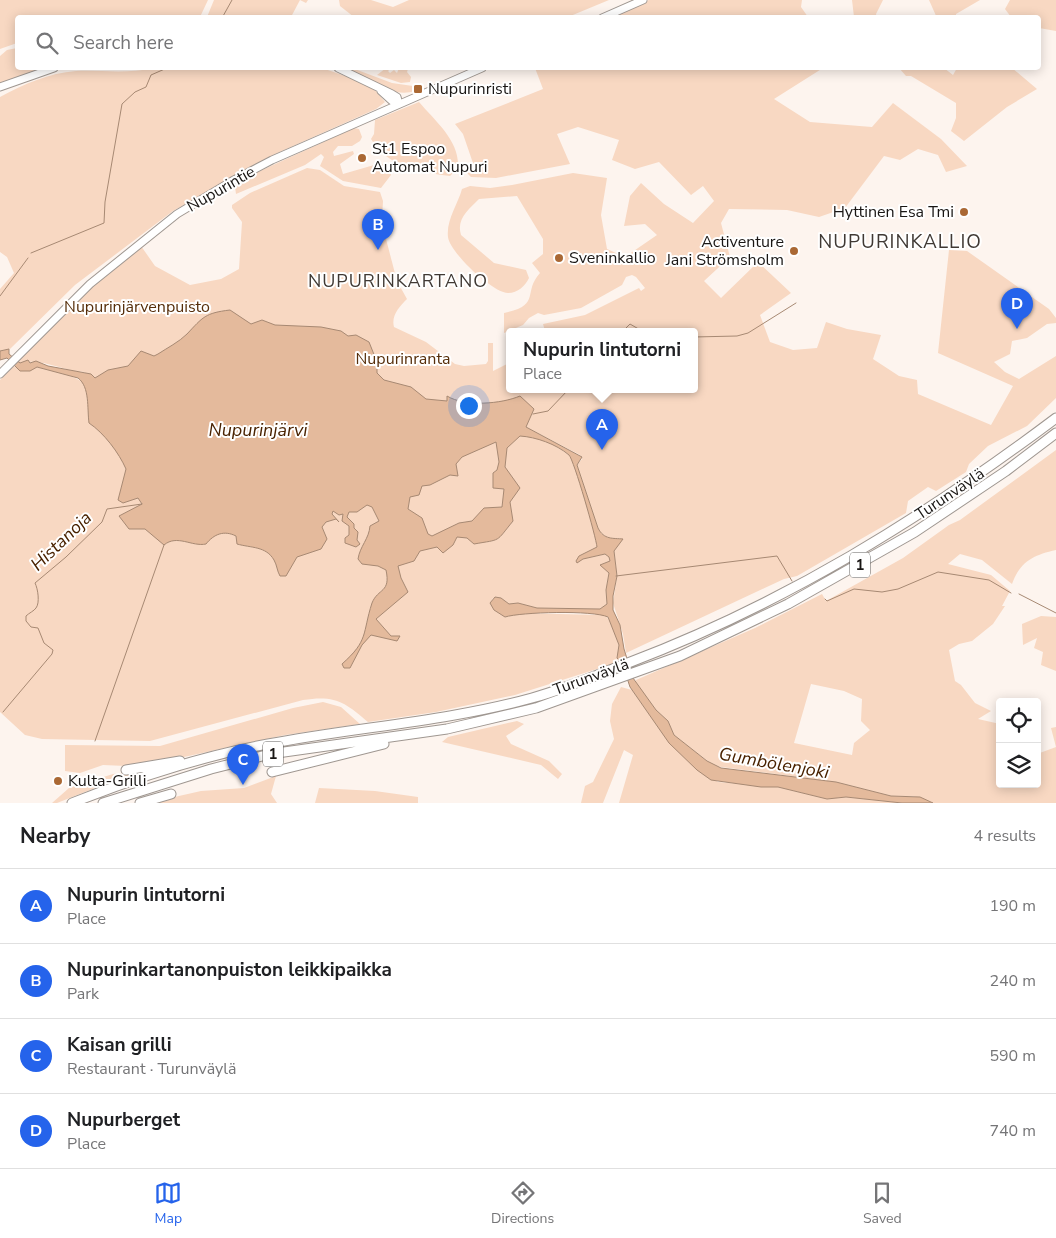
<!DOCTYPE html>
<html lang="en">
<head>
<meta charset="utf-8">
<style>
	body { margin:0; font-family:"Nunito Sans",sans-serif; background:#f2f2f2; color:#202124 }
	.controls { position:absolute; right:15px; bottom:15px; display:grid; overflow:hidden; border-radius:5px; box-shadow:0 2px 12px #0003 }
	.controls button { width:45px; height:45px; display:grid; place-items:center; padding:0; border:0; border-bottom:1px solid #e0e0e0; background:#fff; color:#202124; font:25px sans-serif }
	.you { position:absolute; left:468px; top:405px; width:18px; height:18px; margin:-12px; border:4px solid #fff; border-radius:50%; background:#1a73e8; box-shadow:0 0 0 8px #1a73e833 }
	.badge { display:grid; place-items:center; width:32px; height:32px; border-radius:50%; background:#2563eb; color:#fff; font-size:16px; font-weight:700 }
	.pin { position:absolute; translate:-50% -41px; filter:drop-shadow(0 1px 2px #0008) }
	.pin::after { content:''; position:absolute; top:26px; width:18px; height:15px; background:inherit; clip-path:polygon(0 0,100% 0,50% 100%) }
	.popup { position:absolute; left:506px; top:328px; width:192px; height:65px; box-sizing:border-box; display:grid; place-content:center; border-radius:5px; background:#fff; filter:drop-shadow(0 1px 4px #0005); font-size:16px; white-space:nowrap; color:#757577 }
	.popup b { font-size:19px; color:#202124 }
	.popup::after { content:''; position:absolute; left:50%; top:100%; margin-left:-10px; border:10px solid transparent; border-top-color:#fff }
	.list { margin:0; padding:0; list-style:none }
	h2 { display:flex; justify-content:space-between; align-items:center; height:65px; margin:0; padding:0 20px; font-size:21px }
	h2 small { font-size:16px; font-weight:400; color:#757577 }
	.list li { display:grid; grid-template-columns:32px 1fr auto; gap:15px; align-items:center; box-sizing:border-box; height:75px; padding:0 20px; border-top:1px solid #e0e0e0 }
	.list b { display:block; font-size:19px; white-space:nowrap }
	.list p { margin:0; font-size:16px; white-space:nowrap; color:#757577 }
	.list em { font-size:16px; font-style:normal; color:#757577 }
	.icon { flex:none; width:28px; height:28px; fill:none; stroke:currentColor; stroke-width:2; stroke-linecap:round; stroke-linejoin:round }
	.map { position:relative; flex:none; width:1056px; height:803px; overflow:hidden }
	.search { position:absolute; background:#fff; box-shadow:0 2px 12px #0003; left:15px; right:15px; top:15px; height:55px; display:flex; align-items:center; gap:12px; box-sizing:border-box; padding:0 18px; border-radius:5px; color:#757577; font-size:19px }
	.sheet { height:365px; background:#fff }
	nav { display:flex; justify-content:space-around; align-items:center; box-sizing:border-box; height:70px; border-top:1px solid #e0e0e0; background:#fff; font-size:14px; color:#757577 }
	nav a { display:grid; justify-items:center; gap:2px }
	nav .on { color:#2563eb }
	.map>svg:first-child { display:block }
</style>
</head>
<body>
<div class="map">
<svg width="1056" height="803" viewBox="0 0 1056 803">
	<rect width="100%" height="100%" fill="#fdf4ee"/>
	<path fill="#f8d8c2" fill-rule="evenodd" d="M0 0H208L200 17 18 18 17 43 0 49Z
		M214 0H308L306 3 300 0 291 17H207Z
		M339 0H371L393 7 409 0H609L568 17H354L340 6Z
		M649 0H802L801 7 808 17 609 18Z
		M852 0H883L876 14 877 18 854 17Z
		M929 0H980L956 14V17L937 18Z
		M1010 0H1056V31L1039 28 1038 18 1011 17 1005 9Z
		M17 48 18 68H41L0 84V56L7 50Z
		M153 68H322L354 79 376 91 385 102 376 109 273 155 173 211 75 285 10 349 0 351V289L14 273 7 257 0 252V97C24 84 49 73 76 71 102 70 128 74 153 68Z
		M352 68 392 83 413 86 415 91C393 98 369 81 349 71Z
		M386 68H391L388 71 390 73 394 70 397 73 399 68 408 69 407 72 411 77 410 82 401 83 377 75Z
		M535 68H823L774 99 810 122 872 127 893 103 941 139 967 166 946 172 938 155 918 149 900 160 884 156 845 208 819 217 787 210 729 209 721 223 730 257 704 281 721 298 758 262 791 293 760 315 770 342 793 350 817 348 826 322 847 329 881 335 873 359 899 376 917 380 918 394 991 425 1013 386 938 353 949 250 967 251 1049 309 1056 318V323L1047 324 1027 338 1012 341 1010 354 994 362 1005 372 1019 379 1056 356V398L1027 426 988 446 969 464 966 472 936 491 928 487 908 501 906 513 797 576 784 579 626 653 623 634 613 603 617 576 614 551 621 538C612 541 603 538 598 528L577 465 582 459 580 455 526 427 528 437C539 436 561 448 570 456 574 460 597 537 598 547L579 556 583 559 606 554 609 556 610 561 601 565 609 573 606 590 607 604 600 609 537 608 518 603 509 604 498 597 492 599 505 617 513 613 604 615C611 619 618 636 619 645 620 652 616 655 619 662L515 695 436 712 368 722C345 702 335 695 303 700L150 741 42 739 25 735 0 712V380L14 366C20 372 29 370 37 367 50 371 79 375 86 386L85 372C64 372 38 356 20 364L18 361 87 291 141 246 155 266 190 285 221 279 239 269 242 222 232 208V205L250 193 307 168 320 170 344 186 380 192 383 201 381 236 386 239 397 281 407 299C399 307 391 316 394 327L426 342 455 364 464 366 486 364 488 361V343H493V371L509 363 510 389H694V331H545L543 324 585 315 639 288 641 291 645 288 636 277 632 275 626 277 622 285 581 308 544 315 538 313 529 318 523 325 504 333V313C542 305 522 293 540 273L532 263 543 254V239L517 196 479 199C469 209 456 219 461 235L494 263 526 270 529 278C525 286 518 293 508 293 493 293 450 253 448 237 446 220 458 204 462 189L470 186 490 188 512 185 573 173 607 178 601 215 607 249 625 257 657 235 645 224 624 226 630 196 641 183 664 204 693 223 714 201 703 186 691 195 659 162 635 169 612 160 619 140 578 127 557 134 570 164 496 178 471 177 466 172 475 169 463 134 455 124 543 89ZM274 325 437 409 142 504 121 443Z
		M899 68H944L953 75 957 68H1012L1037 89 1007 107 964 141 951 131 956 118V103L911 76H906Z
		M419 102C436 122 460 141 458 168L450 176C419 172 388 167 371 139L374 134 375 120Z
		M354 128 359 129 362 137 360 141 352 146H338L333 152 334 156 353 151 354 154 340 164 343 174 381 163 390 169 391 175 381 188 343 181 320 166 324 157 321 154 305 165 236 194 235 187 238 181Z
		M1056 450V550C1033 555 1020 562 1012 584L982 560 960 554 948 564 991 575 1010 591 1002 606H1005L993 624 972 641 959 644 949 650 955 681 961 685 975 703 991 711 978 719 1000 724V784H1037V754L1056 747 1051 728 1056 727V803H933L913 796H891L836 782 714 766 674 735 668 721 656 710 636 683V680L755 628 822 594 826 601 903 558 949 525 960 520ZM811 684 844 691 862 699 861 721 870 730 854 743 852 755 794 743Z
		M1041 616 1056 617V671L1041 665 1043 652 1034 648 1037 638 1023 645 1022 624Z
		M621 687 632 690 661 731 718 782 778 787 827 799 846 797 902 803H619L633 755 624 750 603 803H581L585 786 593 782 614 739 610 721 612 704Z
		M323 702 341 707 360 724 285 735 184 757 126 766 103 765 80 773 65 771V745L160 746 293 708Z
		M517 721 524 724 506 736 511 744 549 761 562 774 558 779 541 765 442 742 448 737Z
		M158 768 95 788 57 803H52L69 788 113 774Z
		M276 776 271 794 277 803H148L201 791 244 788Z
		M319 788 375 791 418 797V803H315Z"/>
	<path fill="#e4ba9c" stroke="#a78973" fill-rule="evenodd" d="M230 310 251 324 262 320 275 325 321 327 341 331 348 336 356 335 369 342 377 362V373L384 380 411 387 426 399 447 401V396C465 407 501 404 520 396L534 409 526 427 582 457 577 465 598 528C604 540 613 538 623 539L614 551 617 576 613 596V610L620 625 624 649 633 678 656 710 668 721 674 735 707 761 721 768 836 782 891 796 920 797 933 803H902L846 797 827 799 778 787H761L711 780 697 770 669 743 630 687 622 663 617 658 619 645 608 617C593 610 521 612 505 617L494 610 490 603 495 597 501 598 509 604 518 603 537 608 600 609 607 604 606 590 609 573 600 565 610 561 609 557 605 554 583 559 577 563 576 561 579 556 597 547C596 537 574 460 569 455 556 444 536 437 520 436L507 448 505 467 520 488 510 502 513 521C495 543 502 539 474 544L467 538 457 537 453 545 443 553 437 547 420 551 414 561 398 566 401 578 408 592 376 619 391 636H400L397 641 371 635 362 645 350 668H344L342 664C369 640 362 634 372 603 378 588 391 593 386 570L378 566 362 564 358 559C360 546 369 539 370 526L379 521 372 507 367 505 357 512H349L347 517 354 524V528L358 532 357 540 360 544 356 547 345 543V538L349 535V526L342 521 343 514 339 515 333 511 332 514 339 522 336 519 326 522 322 527 327 539 321 549 297 557 286 576H280C277 571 277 565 274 560 266 546 251 548 237 544L236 536C224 530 214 534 206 544 192 547 177 534 164 545L145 529H129L119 516 142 504 138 498 123 503 118 500 126 469C119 453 104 433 89 423 87 408 90 387 78 378L37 367 30 371H20L7 358 0 360V351L9 349V354L20 363 28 360 30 363 36 361 48 366 91 374 95 378 108 370 128 366 141 351 154 356 158 354C167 348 179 342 187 334 203 317 205 313 230 310ZM496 442 499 462 497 470 493 473V488L504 489 502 507 484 508 472 521 459 523 432 536 428 534 422 518 408 509 410 497 419 495 422 486 430 485 450 475 458 476 456 464 462 457Z"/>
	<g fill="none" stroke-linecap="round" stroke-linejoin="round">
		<path stroke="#a78973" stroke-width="1" d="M222 18 232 0
			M31 253 104 223 105 202 122 104 135 92 146 87 151 75 167 68
			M0 296 28 258
			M623 331 630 324 642 331
			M694 337 737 336 748 333 796 303
			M533 414 548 411 569 389
			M616 576 777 556 792 581
			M1019 594 1056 613
			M825 599 827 601 854 589 882 592 898 589 938 572 989 580 1011 593
			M3 712 52 654 53 650 44 643 38 628 31 627 26 621V616C29 613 34 611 36 608 40 603 38 589 35 583L66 557 102 522 107 509 142 504
			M95 741 164 545"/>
		<defs>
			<path id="secondary" d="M602 18 643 0
				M338 68 392 94 397 97 399 104
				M0 87 54 68
				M381 91 392 101 399 104
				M0 374 90 284 177 214 232 181 272 160 482 68"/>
			<path id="highway" d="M126 770 180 761
				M272 772 384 744
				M72 803C135 778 201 756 268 744 356 727 445 722 532 698 565 689 597 675 628 663 784 604 923 518 1056 418
				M103 803 211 769 270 754 447 729 536 708 680 656 788 604 915 532 1006 471 1056 433
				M140 803 171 794"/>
		</defs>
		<use href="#secondary" stroke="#9f9791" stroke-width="9"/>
		<use href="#highway" stroke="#9f9791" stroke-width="11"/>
		<use href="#secondary" stroke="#fff" stroke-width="7"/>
		<use href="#highway" stroke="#fff" stroke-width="9"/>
	</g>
	<g fill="#aa6834" stroke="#fff" stroke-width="2">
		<rect x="413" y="84" width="10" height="10" rx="2.5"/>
		<circle cx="362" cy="158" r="5"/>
		<circle cx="964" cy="212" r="5"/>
		<circle cx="794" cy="251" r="5"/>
		<circle cx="559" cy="258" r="5"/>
		<circle cx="58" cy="781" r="5"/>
	</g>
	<g text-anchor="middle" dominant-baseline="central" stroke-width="4" stroke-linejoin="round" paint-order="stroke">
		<g fill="#fff" stroke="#5e5c5a" stroke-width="1">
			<rect x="850" y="552.5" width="20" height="25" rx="4"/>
			<rect x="263" y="741.5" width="20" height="25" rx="4"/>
		</g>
		<g font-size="15" font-weight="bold" fill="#191614">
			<text x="860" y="565">1</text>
			<text x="273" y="754">1</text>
		</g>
		<g font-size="16" fill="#191614" stroke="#fff" text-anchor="start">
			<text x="428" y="89">Nupurinristi</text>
			<text x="372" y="149">St1 Espoo<tspan x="372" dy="18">Automat Nupuri</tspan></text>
			<text x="954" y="212" text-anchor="end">Hyttinen Esa Tmi</text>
			<text x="784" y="242" text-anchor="end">Activenture<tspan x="784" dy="18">Jani Strömsholm</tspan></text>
			<text x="569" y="258">Sveninkallio</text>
			<text x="68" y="781">Kulta-Grilli</text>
		</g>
		<g font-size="16" fill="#191614" stroke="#fff">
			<text transform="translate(221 189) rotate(-30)">Nupurintie</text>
			<text transform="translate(950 494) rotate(-34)">Turunväylä</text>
			<text transform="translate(591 677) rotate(-20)">Turunväylä</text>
		</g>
		<g font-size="16" fill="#562e0a" stroke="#fff">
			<text x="137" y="307">Nupurinjärvenpuisto</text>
			<text x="403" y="359">Nupurinranta</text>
		</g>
		<g font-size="18" letter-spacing="1" fill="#403934" stroke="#fff">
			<text x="398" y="281">NUPURINKARTANO</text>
		</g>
		<g font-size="18" font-style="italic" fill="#492200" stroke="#fff">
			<text x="258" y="430">Nupurinjärvi</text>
			<text transform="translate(61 541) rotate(-44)">Histanoja</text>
			<text transform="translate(774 763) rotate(10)">Gumbölenjoki</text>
		</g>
		<g font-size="19" letter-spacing="1" fill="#403934" stroke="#fff">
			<text x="900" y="242">NUPURINKALLIO</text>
		</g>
	</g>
</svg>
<div class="controls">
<button><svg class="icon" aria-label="locate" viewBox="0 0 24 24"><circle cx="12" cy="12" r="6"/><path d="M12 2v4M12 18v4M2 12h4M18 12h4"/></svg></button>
<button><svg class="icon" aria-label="layers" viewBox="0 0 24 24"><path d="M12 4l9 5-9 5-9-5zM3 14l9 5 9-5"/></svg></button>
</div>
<div class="you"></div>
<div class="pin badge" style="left:602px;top:450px">A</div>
<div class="popup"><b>Nupurin lintutorni</b>Place</div>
<div class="pin badge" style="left:378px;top:250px">B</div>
<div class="pin badge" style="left:243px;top:785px">C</div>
<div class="pin badge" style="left:1017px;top:329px">D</div>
<div class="search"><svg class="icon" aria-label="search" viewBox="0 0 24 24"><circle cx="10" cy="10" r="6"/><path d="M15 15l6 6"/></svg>Search here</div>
</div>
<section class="sheet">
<h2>Nearby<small>4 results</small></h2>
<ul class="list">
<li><span class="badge">A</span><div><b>Nupurin lintutorni</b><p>Place</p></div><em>190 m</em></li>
<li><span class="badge">B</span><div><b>Nupurinkartanonpuiston leikkipaikka</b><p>Park</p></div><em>240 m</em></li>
<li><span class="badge">C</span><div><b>Kaisan grilli</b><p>Restaurant · Turunväylä</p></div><em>590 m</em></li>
<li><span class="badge">D</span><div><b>Nupurberget</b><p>Place</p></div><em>740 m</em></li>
</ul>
</section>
<nav>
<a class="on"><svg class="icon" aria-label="map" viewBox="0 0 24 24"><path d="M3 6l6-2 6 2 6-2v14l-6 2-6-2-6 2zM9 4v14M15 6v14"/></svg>Map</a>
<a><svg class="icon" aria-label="directions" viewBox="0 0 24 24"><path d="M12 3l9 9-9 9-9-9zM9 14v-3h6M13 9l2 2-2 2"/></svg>Directions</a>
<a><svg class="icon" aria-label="saved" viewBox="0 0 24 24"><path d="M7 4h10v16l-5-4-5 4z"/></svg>Saved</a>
</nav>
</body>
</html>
